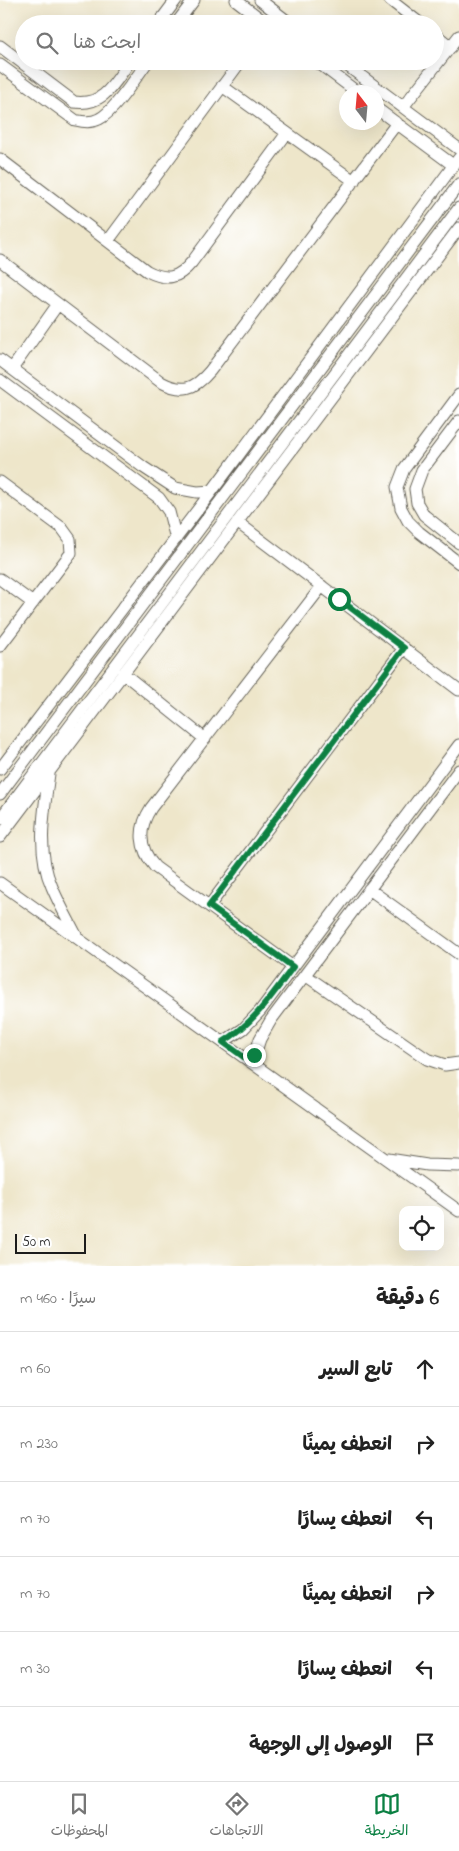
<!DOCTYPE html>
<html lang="ar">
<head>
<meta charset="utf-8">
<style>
	body { margin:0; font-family:"Indie Flower","Playpen Sans Arabic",sans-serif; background:#f2f2f2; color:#222; direction:rtl }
	.controls { position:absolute; right:15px; bottom:15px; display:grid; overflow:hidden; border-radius:10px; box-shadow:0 5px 20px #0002 }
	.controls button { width:45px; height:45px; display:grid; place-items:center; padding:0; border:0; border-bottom:1px solid #e0e0e0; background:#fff; color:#222; font:25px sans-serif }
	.compass { position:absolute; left:339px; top:85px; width:45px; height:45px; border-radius:50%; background:#fff; box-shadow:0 5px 20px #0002; rotate:344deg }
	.scale { position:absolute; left:15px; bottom:12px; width:71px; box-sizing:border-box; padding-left:5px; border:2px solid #1c1c1c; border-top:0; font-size:14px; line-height:18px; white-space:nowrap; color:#1c1c1c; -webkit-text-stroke:4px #fff; paint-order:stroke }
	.stop { position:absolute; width:15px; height:15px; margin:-11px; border:4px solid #0b8043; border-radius:50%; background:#fff }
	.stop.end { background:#0b8043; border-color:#fff; box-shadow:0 1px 5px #0008 }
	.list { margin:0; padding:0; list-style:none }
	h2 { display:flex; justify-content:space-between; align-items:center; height:65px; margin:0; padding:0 20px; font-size:21px }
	h2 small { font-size:16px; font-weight:400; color:#767676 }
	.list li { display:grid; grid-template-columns:32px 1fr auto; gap:15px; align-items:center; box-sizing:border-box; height:75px; padding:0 20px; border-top:1px solid #e0e0e0 }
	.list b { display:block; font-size:19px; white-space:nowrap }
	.list em { font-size:16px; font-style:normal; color:#767676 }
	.icon { flex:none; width:28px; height:28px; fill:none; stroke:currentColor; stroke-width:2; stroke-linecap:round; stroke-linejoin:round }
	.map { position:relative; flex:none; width:459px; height:1266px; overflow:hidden; direction:ltr }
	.search { position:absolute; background:#fff; box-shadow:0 5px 20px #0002; left:15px; right:15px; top:15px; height:55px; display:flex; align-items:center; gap:12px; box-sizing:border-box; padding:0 18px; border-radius:28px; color:#767676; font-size:19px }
	.sheet { height:515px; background:#fff }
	nav { display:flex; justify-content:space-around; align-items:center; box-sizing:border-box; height:70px; border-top:1px solid #e0e0e0; background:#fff; font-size:14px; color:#767676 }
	nav a { display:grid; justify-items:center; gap:2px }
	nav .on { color:#0b8043 }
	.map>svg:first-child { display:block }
</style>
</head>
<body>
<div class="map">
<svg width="459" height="1266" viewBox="0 0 459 1266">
	<rect width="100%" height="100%" fill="#fff"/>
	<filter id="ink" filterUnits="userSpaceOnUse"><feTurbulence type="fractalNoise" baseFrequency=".02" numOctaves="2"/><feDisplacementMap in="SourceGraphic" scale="10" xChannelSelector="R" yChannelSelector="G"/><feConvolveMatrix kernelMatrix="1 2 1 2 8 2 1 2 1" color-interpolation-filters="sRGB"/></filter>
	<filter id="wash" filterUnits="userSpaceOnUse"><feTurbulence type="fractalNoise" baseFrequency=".0096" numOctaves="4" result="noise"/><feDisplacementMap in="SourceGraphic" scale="20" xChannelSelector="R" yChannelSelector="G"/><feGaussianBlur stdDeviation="1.12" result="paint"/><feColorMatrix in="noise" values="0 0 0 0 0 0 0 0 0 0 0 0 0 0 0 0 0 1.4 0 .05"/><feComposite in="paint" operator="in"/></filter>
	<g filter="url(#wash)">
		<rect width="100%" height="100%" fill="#eee6ca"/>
	</g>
	<g filter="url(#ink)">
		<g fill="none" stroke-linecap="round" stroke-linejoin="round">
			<defs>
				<path id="minor" d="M236 0 267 24
					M260 0 291 24
					M390 0 421 24
					M158 24 176 0
					M176 24 194 0
					M435 34 451 47
					M0 46 74 102C105 106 114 83 130 61
					M316 61 357 92
					M341 61 459 149
					M0 65 75 120C84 122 91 123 99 119 114 112 137 76 148 61
					M222 86 354 181
					M403 107 459 36
					M376 108 453 165
					M0 159 147 271C167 281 178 279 192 262L287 133
					M108 241 241 61
					M0 260 161 382C182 393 194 390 210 371L397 123
					M0 360 143 467 175 488 197 492 212 491
					M12 369 58 304
					M0 380 159 498 169 512 176 539
					M459 395 404 469 397 487 401 508 408 521 419 532 459 563
					M459 421 422 470 415 489 417 503 424 515 459 543
					M0 482 62 528 70 539 71 553 0 646
					M237 522 459 690
					M0 579 33 603
					M123 673 205 739
					M0 769 212 491 459 158
					M49 774C44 811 36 852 52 887 59 904 68 919 76 935
					M0 794 459 184
					M0 819 459 208
					M0 837 459 228
					M0 883 459 1211
					M369 889 459 954
					M209 906 404 648
					M293 967 155 867C139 849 138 828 151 808L322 586
					M305 975 427 1059 445 1065 459 1063
					M223 1042 243 1029 260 1011 459 745
					M252 1063 260 1039 271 1020 459 770
					M389 1159 427 1165 459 1166"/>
			</defs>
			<use href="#minor" stroke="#666359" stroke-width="13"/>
			<use href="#minor" stroke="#fff" stroke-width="11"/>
		</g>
	</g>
	<g fill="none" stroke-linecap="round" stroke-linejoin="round" filter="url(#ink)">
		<path stroke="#0b8043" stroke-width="6" d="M254 1055 252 1063 223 1042C254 1023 272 995 293 967L209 906 404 648 339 599"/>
	</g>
</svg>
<div class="controls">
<button><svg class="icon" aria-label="locate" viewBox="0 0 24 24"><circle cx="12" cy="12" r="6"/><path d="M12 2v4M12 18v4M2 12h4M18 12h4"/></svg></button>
</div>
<svg class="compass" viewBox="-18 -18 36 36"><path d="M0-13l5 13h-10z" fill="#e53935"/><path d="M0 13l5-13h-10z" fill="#767676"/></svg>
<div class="scale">50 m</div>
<div class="stop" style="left:339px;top:599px"></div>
<div class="stop end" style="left:254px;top:1055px"></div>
<div class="search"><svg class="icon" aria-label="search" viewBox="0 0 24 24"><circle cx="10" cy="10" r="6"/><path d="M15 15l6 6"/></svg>ابحث هنا</div>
</div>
<section class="sheet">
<h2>6 دقيقة<small>سيرًا · 460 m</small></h2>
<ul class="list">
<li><svg class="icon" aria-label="ahead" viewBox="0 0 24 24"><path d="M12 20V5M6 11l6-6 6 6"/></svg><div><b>تابع السير</b></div><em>60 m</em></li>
<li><svg class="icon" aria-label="right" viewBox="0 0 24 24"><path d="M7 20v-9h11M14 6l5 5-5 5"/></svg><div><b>انعطف يمينًا</b></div><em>230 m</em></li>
<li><svg class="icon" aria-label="left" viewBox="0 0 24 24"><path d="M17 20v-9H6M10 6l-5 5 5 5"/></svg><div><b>انعطف يسارًا</b></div><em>70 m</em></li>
<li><svg class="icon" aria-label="right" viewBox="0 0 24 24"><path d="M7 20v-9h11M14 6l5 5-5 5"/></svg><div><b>انعطف يمينًا</b></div><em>70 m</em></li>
<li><svg class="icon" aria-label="left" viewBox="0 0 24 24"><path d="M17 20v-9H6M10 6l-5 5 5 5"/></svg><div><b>انعطف يسارًا</b></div><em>30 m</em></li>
<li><svg class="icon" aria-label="arrive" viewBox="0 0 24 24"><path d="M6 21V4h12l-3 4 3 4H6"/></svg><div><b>الوصول إلى الوجهة</b></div></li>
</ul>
</section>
<nav>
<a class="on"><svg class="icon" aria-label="map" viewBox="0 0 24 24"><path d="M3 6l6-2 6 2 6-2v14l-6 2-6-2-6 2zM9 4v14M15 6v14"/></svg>الخريطة</a>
<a><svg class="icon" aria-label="directions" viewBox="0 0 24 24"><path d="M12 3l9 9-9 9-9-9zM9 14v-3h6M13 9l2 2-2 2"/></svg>الاتجاهات</a>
<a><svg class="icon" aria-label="saved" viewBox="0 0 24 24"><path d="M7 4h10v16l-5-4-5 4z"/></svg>المحفوظات</a>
</nav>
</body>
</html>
